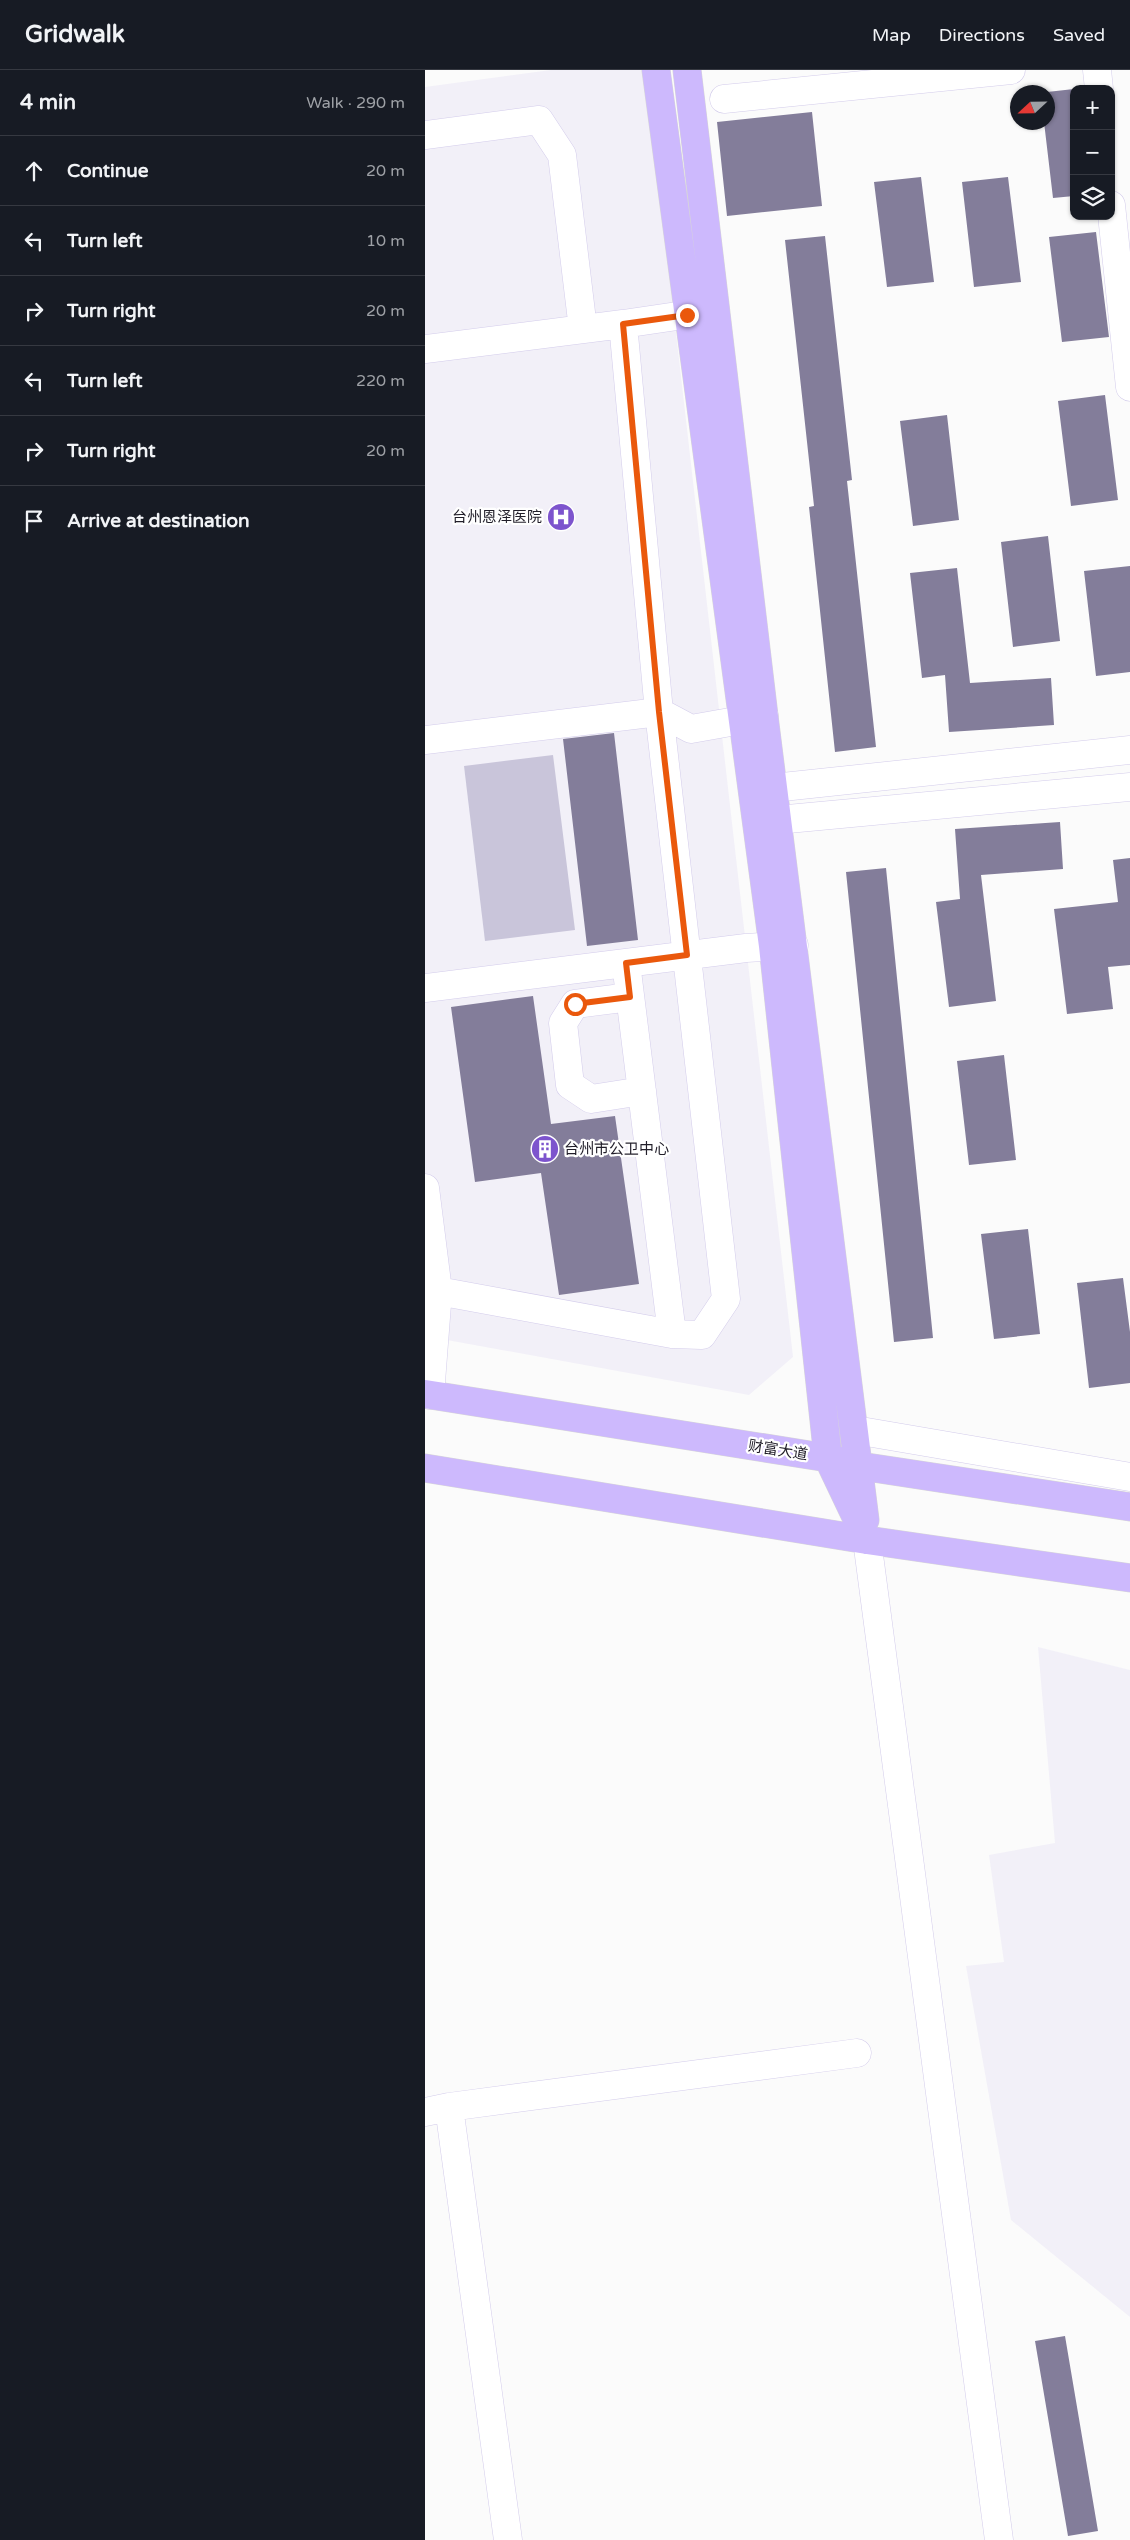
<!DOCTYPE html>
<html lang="en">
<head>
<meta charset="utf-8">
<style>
	body { margin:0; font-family:"Varela Round","Noto Sans SC",sans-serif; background:#20242c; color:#f1f3f6 }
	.controls { position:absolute; right:15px; top:15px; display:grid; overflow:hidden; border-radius:10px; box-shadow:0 1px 4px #0004 }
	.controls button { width:45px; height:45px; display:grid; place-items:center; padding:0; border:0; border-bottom:1px solid #363941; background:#171b24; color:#f1f3f6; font:25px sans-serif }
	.compass { position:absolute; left:585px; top:15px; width:45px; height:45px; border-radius:50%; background:#171b24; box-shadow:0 1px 4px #0004; rotate:248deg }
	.stop { position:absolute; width:15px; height:15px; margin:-11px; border:4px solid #ea580c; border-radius:50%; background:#fff }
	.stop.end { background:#ea580c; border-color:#fff; box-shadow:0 1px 5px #0008 }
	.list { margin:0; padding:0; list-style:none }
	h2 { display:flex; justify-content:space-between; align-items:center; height:65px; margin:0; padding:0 20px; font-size:21px }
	h2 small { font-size:16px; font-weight:400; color:#9ea1a6 }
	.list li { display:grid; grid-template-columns:32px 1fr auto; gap:15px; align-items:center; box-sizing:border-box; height:70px; padding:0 20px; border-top:1px solid #363941 }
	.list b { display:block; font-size:19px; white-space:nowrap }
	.list em { font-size:16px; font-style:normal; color:#9ea1a6 }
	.icon { flex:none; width:28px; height:28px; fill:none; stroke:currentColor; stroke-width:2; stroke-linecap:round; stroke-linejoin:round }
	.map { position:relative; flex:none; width:705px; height:2470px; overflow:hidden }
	header { display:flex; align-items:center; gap:30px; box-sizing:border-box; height:70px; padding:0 25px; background:#171b24; border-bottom:1px solid #363941 }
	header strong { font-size:24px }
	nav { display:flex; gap:28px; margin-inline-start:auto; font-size:18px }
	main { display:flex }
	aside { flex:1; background:#171b24 }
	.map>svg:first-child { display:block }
</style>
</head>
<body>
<header>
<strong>Gridwalk</strong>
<nav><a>Map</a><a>Directions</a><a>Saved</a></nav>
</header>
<main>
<aside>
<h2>4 min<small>Walk · 290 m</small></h2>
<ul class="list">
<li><svg class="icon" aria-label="ahead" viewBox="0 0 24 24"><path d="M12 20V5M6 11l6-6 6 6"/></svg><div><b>Continue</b></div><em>20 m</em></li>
<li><svg class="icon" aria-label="left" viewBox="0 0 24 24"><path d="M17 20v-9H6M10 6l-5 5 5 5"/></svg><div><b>Turn left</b></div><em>10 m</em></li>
<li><svg class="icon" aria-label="right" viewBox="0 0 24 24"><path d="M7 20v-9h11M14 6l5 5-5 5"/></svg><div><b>Turn right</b></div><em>20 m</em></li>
<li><svg class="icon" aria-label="left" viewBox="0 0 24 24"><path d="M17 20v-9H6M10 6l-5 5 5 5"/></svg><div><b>Turn left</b></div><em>220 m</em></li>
<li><svg class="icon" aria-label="right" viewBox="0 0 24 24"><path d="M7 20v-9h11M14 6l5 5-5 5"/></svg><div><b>Turn right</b></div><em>20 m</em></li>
<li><svg class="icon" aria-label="arrive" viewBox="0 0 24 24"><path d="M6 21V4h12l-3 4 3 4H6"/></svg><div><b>Arrive at destination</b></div></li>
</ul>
</aside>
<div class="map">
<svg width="705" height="2470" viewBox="0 0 705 2470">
	<rect width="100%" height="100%" fill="#fbfbfb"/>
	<path fill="#f2f0f8" d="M126 0H221L368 1287 324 1325 0 1266V17Z
		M613 1577 705 1600V2247L586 2150 541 1896 579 1892 564 1785 630 1773Z"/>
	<path fill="#c9c5da" d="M128 685 150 860 60 871 39 696Z"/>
	<path fill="#837d9a" d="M649 19V126L628 128 619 52H622V22Z
		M387 42 397 136 302 146 292 52Z
		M496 107 509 212 462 217 449 112Z
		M583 107 596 212 549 217 537 112Z
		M671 162 684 267 637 272 624 167Z
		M400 166 427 410 422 411 451 677 410 682 384 437 389 436 360 170Z
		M680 325 693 430 646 436 633 331Z
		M522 345 534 450 488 456 475 351Z
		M623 466 635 571 588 577 576 472Z
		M705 496V602L671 606 659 501Z
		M532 498 545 613 626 608 629 655 524 662 520 605 497 608 485 503Z
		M189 663 213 870 162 876 138 669Z
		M635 752 638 799 556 805 571 931 524 937 511 832 535 829 530 759Z
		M705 788V895L683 897 688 939 642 944 629 839 693 832 688 790Z
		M461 798 508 1268 469 1272 421 802Z
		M108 926 126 1054 190 1046 214 1214 134 1225 116 1103 50 1112 26 937Z
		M579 985 591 1090 544 1095 532 991Z
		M603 1159 615 1264 569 1269 556 1164Z
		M698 1208 705 1262V1313L664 1318 652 1213Z
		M640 2266 673 2461 643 2466 610 2271Z"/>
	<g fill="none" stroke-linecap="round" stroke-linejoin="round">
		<defs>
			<path id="minor" d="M672 0 674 19
				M299 29 586 0
				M0 65 114 50 137 85 158 259
				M686 135 705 317
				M198 254 286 241
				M0 279 198 254 234 642 301 1229 277 1265 247 1264 13 1221
				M0 670 234 642 266 659 339 646
				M348 718 705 680
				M352 750 705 717
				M201 893 247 1264
				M0 918 321 878 369 875
				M205 927 150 934 138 953 145 1015 166 1029 217 1021
				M0 1118 13 1221 5 1325
				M430 1360 705 1407
				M442 1470 574 2470
				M24 2037 83 2470
				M0 2042 24 2037 432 1983"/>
			<path id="major" d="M231 0 348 876 403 1388 442 1470
				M262 0 339 646 440 1450
				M0 1324 403 1388 435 1396 705 1437
				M0 1398 442 1470 705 1508"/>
		</defs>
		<use href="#minor" stroke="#d3cceb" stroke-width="29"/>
		<use href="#major" stroke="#d7d6d8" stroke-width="29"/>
		<use href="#minor" stroke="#fff" stroke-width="28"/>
		<use href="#major" stroke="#cdb9fd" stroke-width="28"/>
	</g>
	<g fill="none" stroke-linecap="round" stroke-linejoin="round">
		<path stroke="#ea580c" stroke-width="6" d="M150 934 205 927 201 893 262 885 234 642 198 254 262 245"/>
	</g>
	<defs>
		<symbol id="hospital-disc" viewBox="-11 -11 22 22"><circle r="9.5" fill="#7d54cd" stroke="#fff"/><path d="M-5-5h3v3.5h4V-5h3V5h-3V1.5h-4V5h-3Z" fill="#fff"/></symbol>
		<symbol id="building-disc" viewBox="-11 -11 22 22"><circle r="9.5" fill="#7d54cd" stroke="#fff"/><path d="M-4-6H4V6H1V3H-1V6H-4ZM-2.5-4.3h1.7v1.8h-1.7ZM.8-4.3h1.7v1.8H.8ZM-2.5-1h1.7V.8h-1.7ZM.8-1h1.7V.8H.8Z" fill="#fff"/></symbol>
	</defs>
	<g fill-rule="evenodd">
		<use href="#hospital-disc" x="120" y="431" width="32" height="32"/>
		<use href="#building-disc" x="104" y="1063" width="32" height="32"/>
	</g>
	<g text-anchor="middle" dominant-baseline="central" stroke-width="4.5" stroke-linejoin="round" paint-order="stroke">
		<g font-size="15" fill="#211e29" stroke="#fff" text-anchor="end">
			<text x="117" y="447">台州恩泽医院</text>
			<text x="139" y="1079" text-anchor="start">台州市公卫中心</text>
		</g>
		<g font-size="15" fill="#211e29" stroke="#fff">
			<text transform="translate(353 1380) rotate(9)">财富大道</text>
		</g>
	</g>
</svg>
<div class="controls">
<button>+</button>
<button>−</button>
<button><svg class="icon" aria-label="layers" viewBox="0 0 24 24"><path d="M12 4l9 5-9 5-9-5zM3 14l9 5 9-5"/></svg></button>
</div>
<svg class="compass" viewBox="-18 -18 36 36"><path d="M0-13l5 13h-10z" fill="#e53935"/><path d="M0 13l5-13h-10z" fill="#9ea1a6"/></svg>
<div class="stop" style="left:150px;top:934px"></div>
<div class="stop end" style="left:262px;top:245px"></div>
</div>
</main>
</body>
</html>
